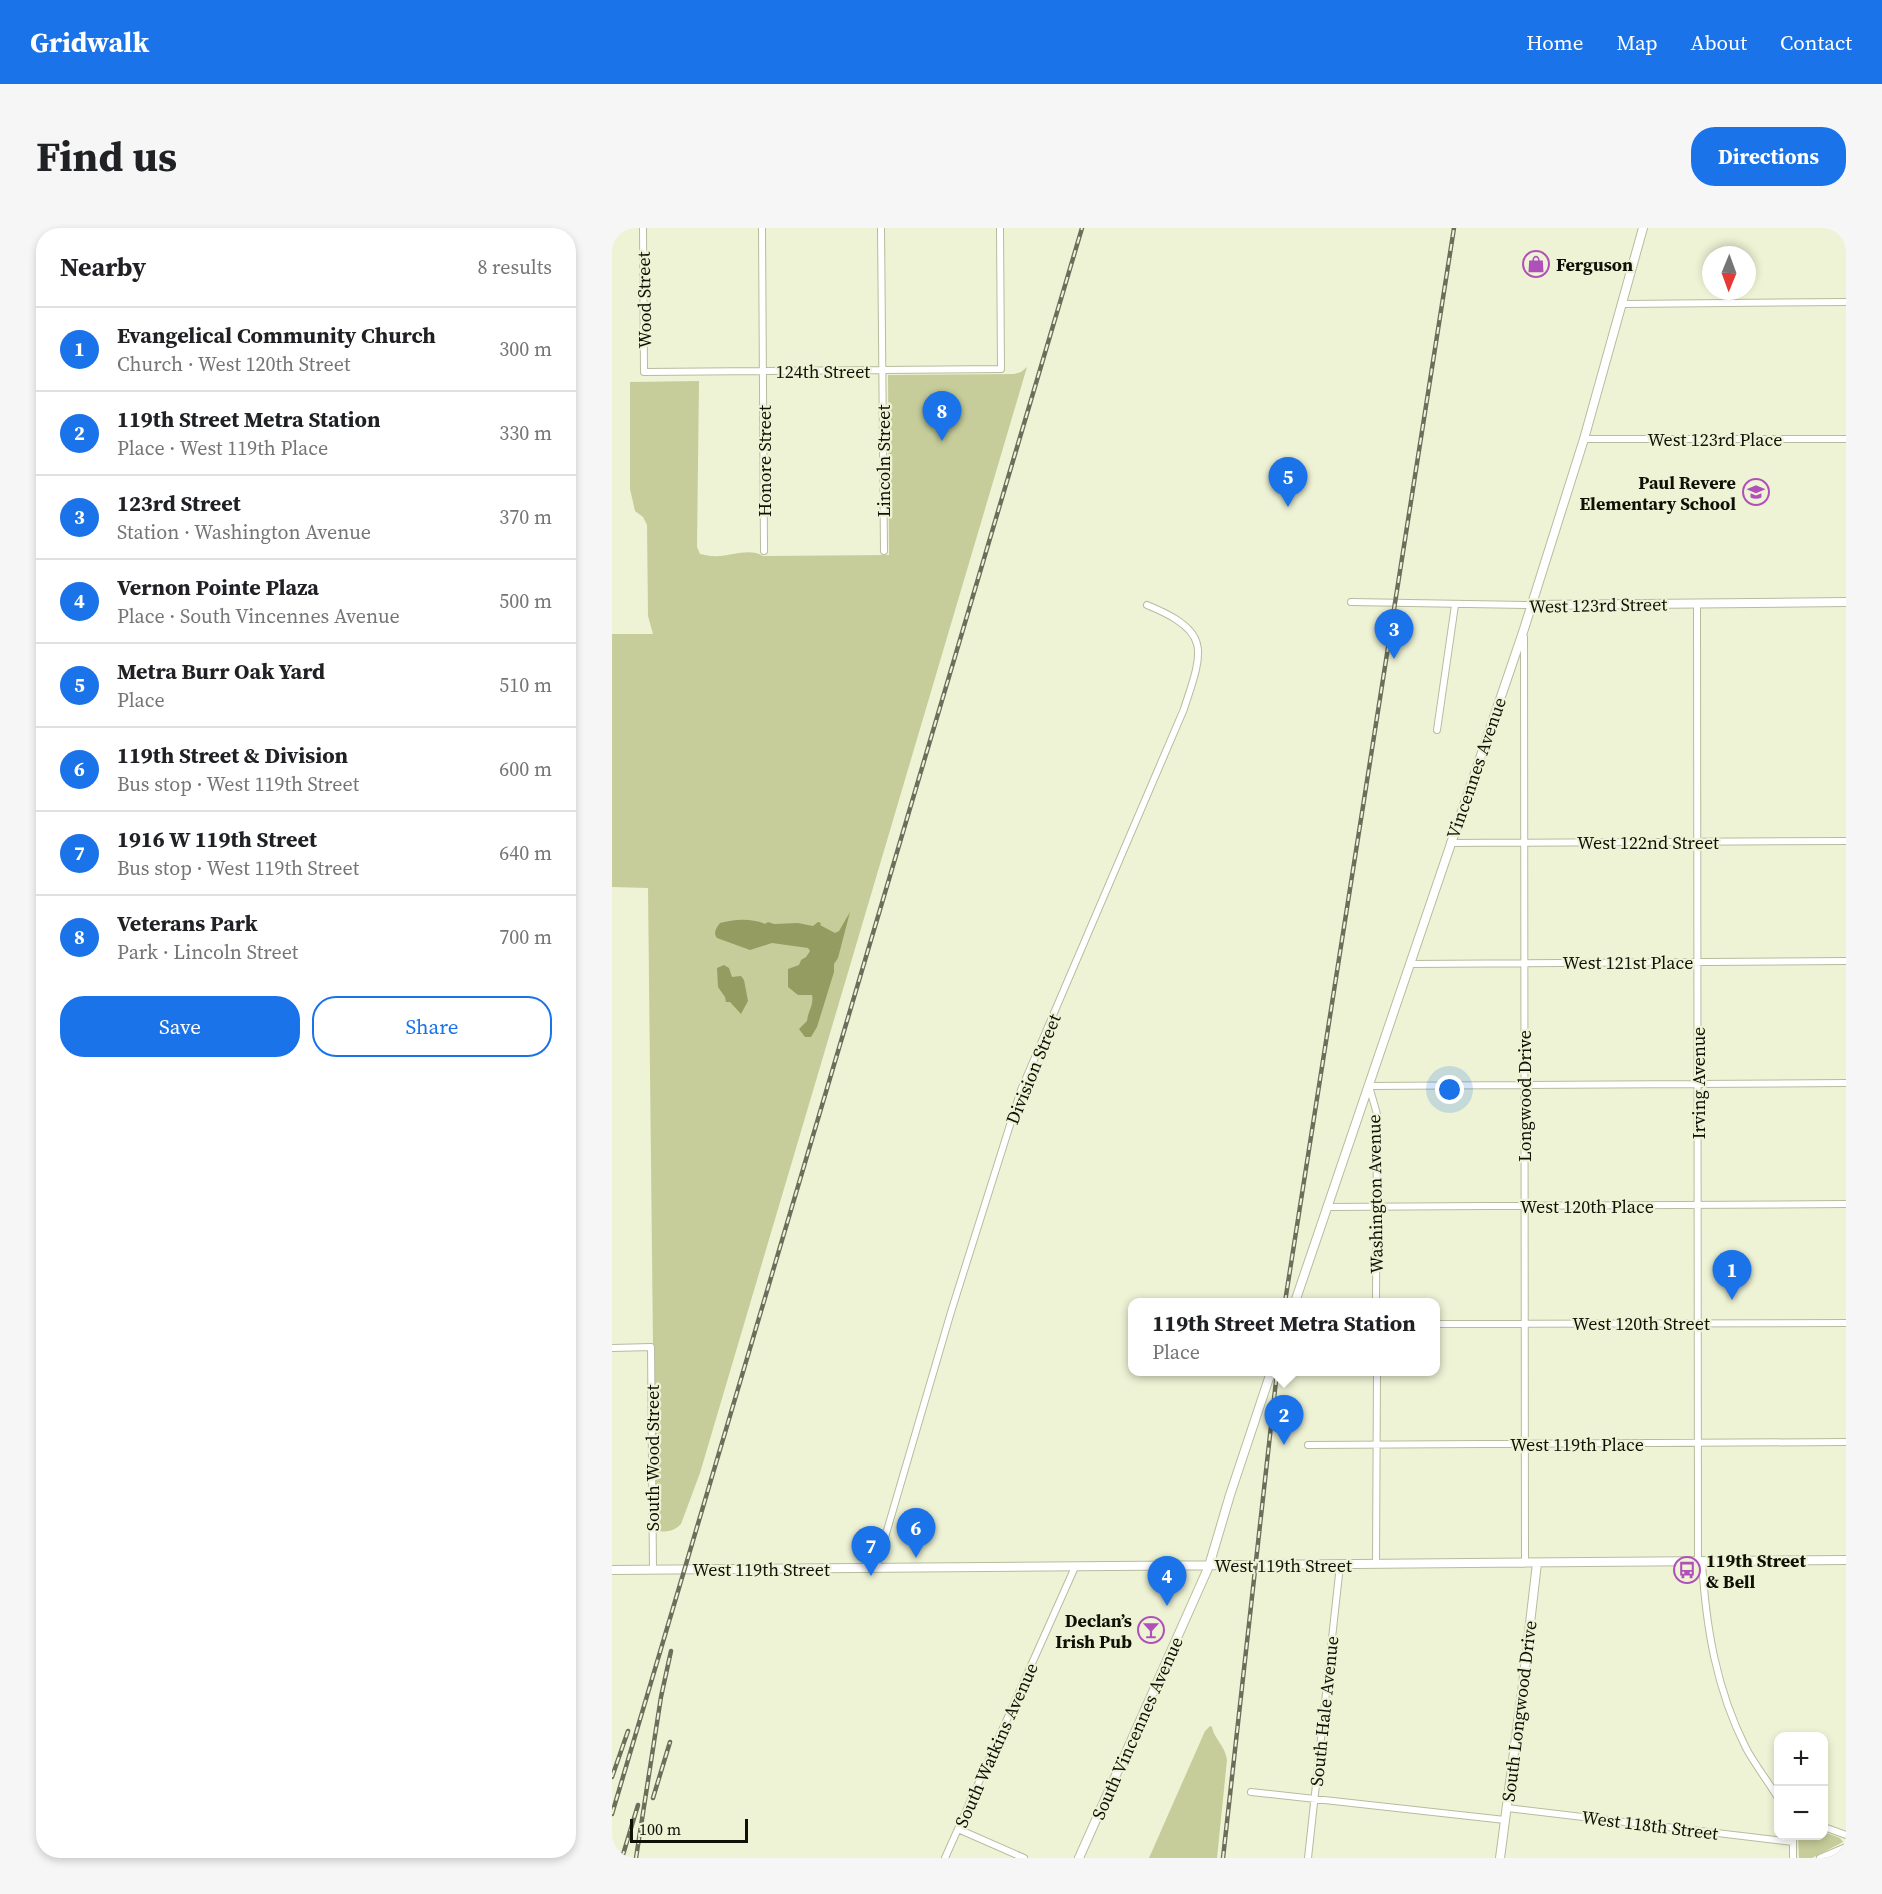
<!DOCTYPE html>
<html lang="en">
<head>
<meta charset="utf-8">
<style>
	body { margin:0; font-family:"Source Serif 4",serif; background:#f6f6f6; color:#202124 }
	.controls { position:absolute; right:18px; bottom:18px; display:grid; overflow:hidden; border-radius:12px; box-shadow:0 3px 9px #0003 }
	.controls button { width:54px; height:54px; display:grid; place-items:center; padding:0; border:0; border-bottom:2px solid #e0e0e0; background:#fff; color:#202124; font:30px sans-serif }
	.compass { position:absolute; left:1090px; top:18px; width:54px; height:54px; border-radius:50%; background:#fff; box-shadow:0 3px 9px #0003; rotate:181deg }
	.scale { position:absolute; left:18px; bottom:15px; width:118px; box-sizing:border-box; padding-left:6px; border:3px solid #0f1006; border-top:0; font-size:16px; line-height:21px; white-space:nowrap; color:#0f1006; -webkit-text-stroke:4px #eff3d5; paint-order:stroke }
	.you { position:absolute; left:838px; top:862px; width:21px; height:21px; margin:-15px; border:4px solid #fff; border-radius:50%; background:#1a73e8; box-shadow:0 0 0 9px #1a73e833 }
	.badge { display:grid; place-items:center; width:39px; height:39px; border-radius:50%; background:#1a73e8; color:#fff; font-size:20px; font-weight:700 }
	.pin { position:absolute; translate:-50% -50px; filter:drop-shadow(0 2px 3px #0008) }
	.pin::after { content:''; position:absolute; top:32px; width:21px; height:18px; background:inherit; clip-path:polygon(0 0,100% 0,50% 100%) }
	.popup { position:absolute; left:516px; top:1070px; width:312px; height:78px; box-sizing:border-box; display:grid; place-content:center; border-radius:12px; background:#fff; filter:drop-shadow(0 2px 4px #0005); font-size:20px; white-space:nowrap; color:#757577 }
	.popup b { font-size:22px; color:#202124 }
	.popup::after { content:''; position:absolute; left:50%; top:100%; margin-left:-12px; border:12px solid transparent; border-top-color:#fff }
	.list { margin:0; padding:0; list-style:none }
	h2 { display:flex; justify-content:space-between; align-items:center; height:78px; margin:0; padding:0 24px; font-size:26px }
	h2 small { font-size:20px; font-weight:400; color:#757577 }
	.list li { display:grid; grid-template-columns:39px 1fr auto; gap:18px; align-items:center; box-sizing:border-box; height:84px; padding:0 24px; border-top:2px solid #e0e0e0 }
	.list b { display:block; font-size:22px; white-space:nowrap }
	.list p { margin:0; font-size:20px; white-space:nowrap; color:#757577 }
	.list em { font-size:20px; font-style:normal; color:#757577 }
	.actions { display:flex; gap:12px; padding:18px 24px }
	.actions a { flex:1; padding:14px 0; border:2px solid #1a73e8; border-radius:24px; text-align:center; font-size:21px; color:#1a73e8 }
	.actions .main { background:#1a73e8; color:#fff }
	.map { position:relative; flex:none; width:1234px; height:1630px; overflow:hidden; border-radius:24px }
	header { display:flex; align-items:center; gap:36px; box-sizing:border-box; height:84px; padding:0 30px; background:#1a73e8; color:#fff }
	header strong { font-size:28px }
	nav { display:flex; gap:33px; margin-inline-start:auto; font-size:21px }
	.intro { display:flex; align-items:center; justify-content:space-between; box-sizing:border-box; height:144px; padding:0 36px }
	h1 { margin:0; font-size:42px }
	.button { padding:15px 27px; border-radius:24px; background:#1a73e8; color:#fff; font-size:21px; font-weight:700 }
	main { display:flex; gap:36px; padding:0 36px }
	aside { flex:1; background:#fff; border-radius:24px; box-shadow:0 3px 9px #0003 }
	.map>svg:first-child { display:block }
</style>
</head>
<body>
<header>
<strong>Gridwalk</strong>
<nav><a>Home</a><a>Map</a><a>About</a><a>Contact</a></nav>
</header>
<div class="intro"><h1>Find us</h1><a class="button">Directions</a></div>
<main>
<aside>
<h2>Nearby<small>8 results</small></h2>
<ul class="list">
<li><span class="badge">1</span><div><b>Evangelical Community Church</b><p>Church · West 120th Street</p></div><em>300 m</em></li>
<li><span class="badge">2</span><div><b>119th Street Metra Station</b><p>Place · West 119th Place</p></div><em>330 m</em></li>
<li><span class="badge">3</span><div><b>123rd Street</b><p>Station · Washington Avenue</p></div><em>370 m</em></li>
<li><span class="badge">4</span><div><b>Vernon Pointe Plaza</b><p>Place · South Vincennes Avenue</p></div><em>500 m</em></li>
<li><span class="badge">5</span><div><b>Metra Burr Oak Yard</b><p>Place</p></div><em>510 m</em></li>
<li><span class="badge">6</span><div><b>119th Street &amp; Division</b><p>Bus stop · West 119th Street</p></div><em>600 m</em></li>
<li><span class="badge">7</span><div><b>1916 W 119th Street</b><p>Bus stop · West 119th Street</p></div><em>640 m</em></li>
<li><span class="badge">8</span><div><b>Veterans Park</b><p>Park · Lincoln Street</p></div><em>700 m</em></li>
</ul>
<div class="actions"><a class="main">Save</a><a>Share</a></div>
</aside>
<div class="map">
<svg width="1234" height="1630" viewBox="0 0 1234 1630">
	<rect width="100%" height="100%" fill="#eff3d5"/>
	<path fill="#c6cd9a" d="M415 139 88 1245 69 1296C61 1304 54 1304 43 1303L36 660 0 659V406H41L36 388 35 297 31 289 23 283 18 261V154L87 153 85 319 88 326C94 327 101 329 107 328 121 327 139 320 151 328L277 327 276 147 402 146 409 144Z
		M598 1498 600 1499C602 1511 613 1517 615 1532L605 1630H537L593 1503Z
		M1212 1604 1228 1610 1231 1614 1200 1630H1187L1186 1608H1212Z"/>
	<path fill="#949c62" d="M238 684 226 730 222 736V744L205 799 199 809H193L187 801 195 793C196 783 202 777 200 767H186L176 759V741L187 737 189 732 194 729 198 723 196 720 160 715 138 722 105 710C101 705 104 700 108 695 122 691 140 690 153 696L156 694 162 696 186 695 201 698 206 694 209 695 208 697 223 705 227 703Z
		M112 737 117 740 120 749 129 748 132 752 136 773 129 786 118 774H114L113 769 106 759 105 740Z"/>
	<g fill="none" stroke-linecap="round" stroke-linejoin="round">
		<defs>
			<path id="street" d="M31 0 32 144 389 141 388 0
				M150 0 152 323
				M269 0 272 323
				M1011 76 1234 74
				M972 211H1234
				M739 374 918 377
				M1085 376 1086 1334
				M912 409 913 1335
				M825 502 843 377
				M838 615 1234 613
				M799 736 1234 733
				M716 979 1234 976
				M764 1074 765 886 757 858 1234 855
				M824 1096 1234 1095
				M0 1120 39 1119 41 1342
				M696 1217 1234 1214
				M1090 1334C1094 1399 1104 1461 1134 1520 1143 1537 1156 1553 1166 1570
				M764 1336 765 1144
				M264 1340 339 1084 409 862 572 481C577 464 590 433 585 416 580 396 552 384 535 377
				M639 1564 893 1592
				M895 1580 1181 1614
				M1212 1599 1234 1607
				M346 1601 412 1630
				M1181 1608V1630
				M333 1630 463 1339
				M696 1630 728 1337
				M1208 1630 1234 1619"/>
			<path id="secondary" d="M918 377 1234 374
				M683 1074 912 401 972 211 1031 0
				M0 1342 1234 1332
				M467 1630 597 1338 618 1267 659 1144
				M888 1630 911 1456 925 1335"/>
		</defs>
		<use href="#street" stroke="#b7bc9f" stroke-width="8"/>
		<use href="#secondary" stroke="#b7bc9f" stroke-width="10"/>
		<use href="#street" stroke="#fff" stroke-width="6"/>
		<use href="#secondary" stroke="#fff" stroke-width="8"/>
		<defs>
			<path id="rail" d="M673 1074 842 0
				M0 1549 16 1503
				M41 1570 58 1514
				M0 1586 470 0
				M10 1630 26 1577
				M24 1630 49 1469 59 1423
				M611 1630 665 1144"/>
		</defs>
		<use href="#rail" stroke="#6c6e5c" stroke-width="4.5"/>
		<use href="#rail" stroke="#eff3d5" stroke-width="2" stroke-dasharray="7" stroke-linecap="butt"/>
	</g>
	<defs>
		<symbol id="shop-ring" viewBox="-11 -11 22 22"><circle r="9.5" fill="#eff3d5" stroke="#b051b9" stroke-width="1.5"/><path d="M-5-2.5h2.3a2.7 3.5 0 0 1 5.4 0H5L5.5 6h-11ZM-1.5-2.5h3a1.5 2.3 0 0 0-3 0Z" fill="#b051b9"/></symbol>
		<symbol id="school-ring" viewBox="-11 -11 22 22"><circle r="9.5" fill="#eff3d5" stroke="#b051b9" stroke-width="1.5"/><path d="M0-5L7-2L0 1L-7-2ZM-4 1L0 2.5L4 1V4Q0 6-4 4Z" fill="#b051b9"/></symbol>
		<symbol id="bus-ring" viewBox="-11 -11 22 22"><circle r="9.5" fill="#eff3d5" stroke="#b051b9" stroke-width="1.5"/><path d="M-5-6H5V4H4V6H2V4H-2V6H-4V4H-5ZM-3.5-4V0h7V-4ZM-3.5 1.2v1.5H-2V1.2ZM2 1.2v1.5H3.5V1.2Z" fill="#b051b9"/></symbol>
		<symbol id="bar-ring" viewBox="-11 -11 22 22"><circle r="9.5" fill="#eff3d5" stroke="#b051b9" stroke-width="1.5"/><path d="M-6-5H6L.8 .8V4.5H3.5V6h-7V4.5H-.8V.8Z" fill="#b051b9"/></symbol>
	</defs>
	<g fill-rule="evenodd">
		<use href="#shop-ring" x="909" y="21" width="30" height="30"/>
		<use href="#school-ring" x="1129" y="249" width="30" height="30"/>
		<use href="#bus-ring" x="1060" y="1327" width="30" height="30"/>
		<use href="#bar-ring" x="524" y="1387" width="30" height="30"/>
	</g>
	<g text-anchor="middle" dominant-baseline="central" stroke-width="4.5" stroke-linejoin="round" paint-order="stroke">
		<g font-size="18" font-weight="bold" fill="#0f1006" stroke="#eff3d5" text-anchor="start">
			<text x="944" y="36">Ferguson</text>
			<text x="1124" y="254" text-anchor="end">Paul Revere<tspan x="1124" dy="21">Elementary School</tspan></text>
			<text x="1094" y="1332">119th Street<tspan x="1094" dy="21">&amp; Bell</tspan></text>
			<text x="520" y="1392" text-anchor="end">Declan’s<tspan x="520" dy="21">Irish Pub</tspan></text>
		</g>
		<g font-size="18" fill="#0f1006" stroke="#eff3d5">
			<text transform="translate(32 72) rotate(-91)">Wood Street</text>
			<text x="211" y="143">124th Street</text>
			<text x="1103" y="211">West 123rd Place</text>
			<text transform="translate(152 233) rotate(-90)">Honore Street</text>
			<text transform="translate(271 233) rotate(-90)">Lincoln Street</text>
			<text transform="translate(986 377) rotate(-1)">West 123rd Street</text>
			<text transform="translate(864 540) rotate(-71)">Vincennes Avenue</text>
			<text x="1036" y="614">West 122nd Street</text>
			<text x="1016" y="734">West 121st Place</text>
			<text transform="translate(421 841) rotate(-68)">Division Street</text>
			<text transform="translate(1086 855) rotate(-90)">Irving Avenue</text>
			<text transform="translate(912 868) rotate(-90)">Longwood Drive</text>
			<text transform="translate(763 966) rotate(-91)">Washington Avenue</text>
			<text x="975" y="978">West 120th Place</text>
			<text x="1029" y="1095">West 120th Street</text>
			<text x="965" y="1216">West 119th Place</text>
			<text transform="translate(40 1230) rotate(-90)">South Wood Street</text>
			<text x="671" y="1337">West 119th Street</text>
			<text x="149" y="1341">West 119th Street</text>
			<text transform="translate(712 1483) rotate(-84)">South Hale Avenue</text>
			<text transform="translate(907 1483) rotate(-83)">South Longwood Drive</text>
			<text transform="translate(525 1500) rotate(-66)">South Vincennes Avenue</text>
			<text transform="translate(384 1517) rotate(-66)">South Watkins Avenue</text>
			<text transform="translate(1038 1597) rotate(7)">West 118th Street</text>
		</g>
	</g>
</svg>
<div class="controls">
<button>+</button>
<button>−</button>
</div>
<svg class="compass" viewBox="-18 -18 36 36"><path d="M0-13l5 13h-10z" fill="#e53935"/><path d="M0 13l5-13h-10z" fill="#757577"/></svg>
<div class="scale">100 m</div>
<div class="you"></div>
<div class="pin badge" style="left:1120px;top:1072px">1</div>
<div class="pin badge" style="left:672px;top:1217px">2</div>
<div class="popup"><b>119th Street Metra Station</b>Place</div>
<div class="pin badge" style="left:782px;top:431px">3</div>
<div class="pin badge" style="left:555px;top:1378px">4</div>
<div class="pin badge" style="left:676px;top:279px">5</div>
<div class="pin badge" style="left:304px;top:1330px">6</div>
<div class="pin badge" style="left:259px;top:1348px">7</div>
<div class="pin badge" style="left:330px;top:213px">8</div>
</div>
</main>
</body>
</html>
